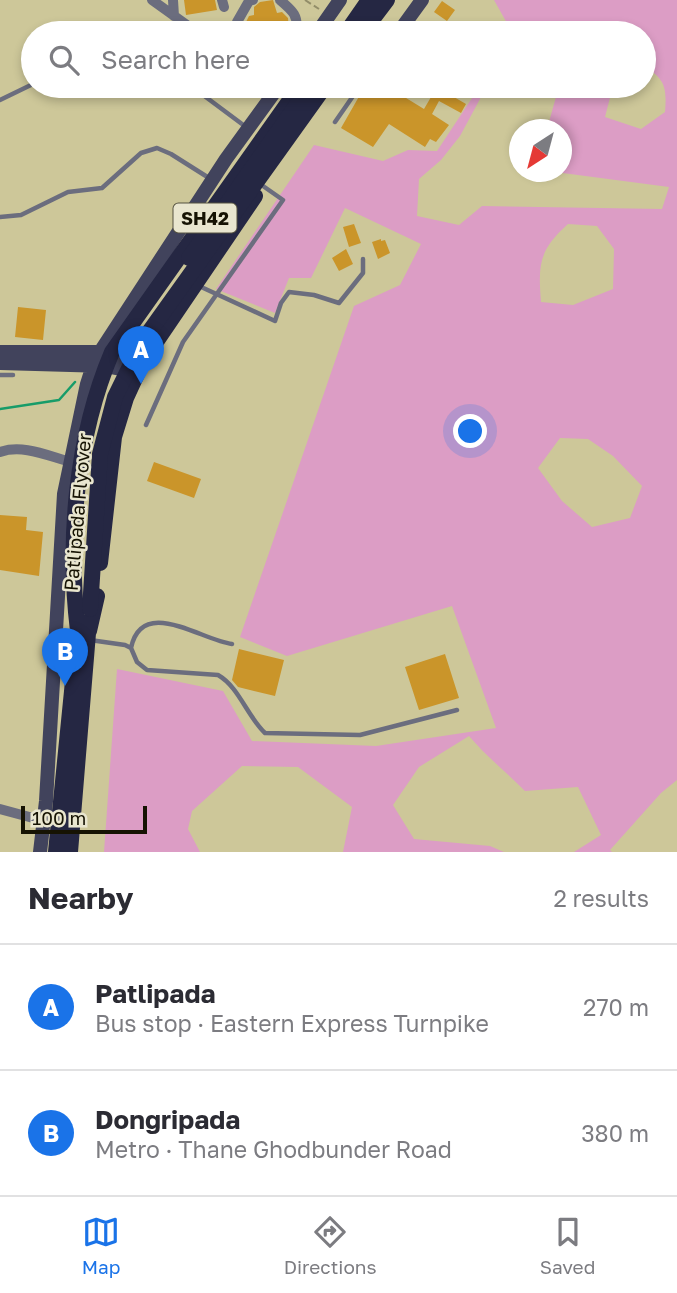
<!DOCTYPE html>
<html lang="en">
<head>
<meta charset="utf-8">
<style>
	body { margin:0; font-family:"Golos Text",sans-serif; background:#f2f2f3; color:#2b2b33 }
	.compass { position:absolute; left:509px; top:119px; width:63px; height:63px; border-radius:50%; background:#fff; box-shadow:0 4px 10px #0003; rotate:216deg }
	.scale { position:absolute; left:21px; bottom:18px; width:126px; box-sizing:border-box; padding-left:7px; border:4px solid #161303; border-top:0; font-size:19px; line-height:24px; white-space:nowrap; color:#161303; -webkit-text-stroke:5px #e9e6cf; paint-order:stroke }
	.you { position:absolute; left:471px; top:432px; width:24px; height:24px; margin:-18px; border:5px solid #fff; border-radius:50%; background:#1a73e8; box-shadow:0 0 0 10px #1a73e833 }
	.badge { display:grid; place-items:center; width:46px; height:46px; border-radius:50%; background:#1a73e8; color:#fff; font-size:23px; font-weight:700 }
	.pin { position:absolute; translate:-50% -58px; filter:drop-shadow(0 2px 4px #0008) }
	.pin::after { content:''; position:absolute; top:37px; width:24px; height:21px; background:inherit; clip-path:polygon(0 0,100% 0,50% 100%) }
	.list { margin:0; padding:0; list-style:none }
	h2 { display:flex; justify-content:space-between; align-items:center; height:91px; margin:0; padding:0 28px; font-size:30px }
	h2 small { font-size:23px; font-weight:400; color:#7c7c81 }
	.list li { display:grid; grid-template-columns:46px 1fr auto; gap:21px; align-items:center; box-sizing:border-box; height:126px; padding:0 28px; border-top:2px solid #e1e1e2 }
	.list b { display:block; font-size:26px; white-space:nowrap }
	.list p { margin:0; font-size:23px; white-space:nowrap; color:#7c7c81 }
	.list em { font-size:23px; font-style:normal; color:#7c7c81 }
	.icon { flex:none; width:38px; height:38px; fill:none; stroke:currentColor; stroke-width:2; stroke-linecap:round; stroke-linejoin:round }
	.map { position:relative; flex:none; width:677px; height:852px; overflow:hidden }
	.search { position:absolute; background:#fff; box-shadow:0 4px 10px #0003; left:21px; right:21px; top:21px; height:77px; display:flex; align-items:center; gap:18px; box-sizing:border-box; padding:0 24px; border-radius:38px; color:#7c7c81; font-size:26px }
	.sheet { height:343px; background:#fff }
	nav { display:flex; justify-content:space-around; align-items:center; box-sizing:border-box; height:98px; border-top:2px solid #e1e1e2; background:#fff; font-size:19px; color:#7c7c81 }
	nav a { display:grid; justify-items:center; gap:4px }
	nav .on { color:#1a73e8 }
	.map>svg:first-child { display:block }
</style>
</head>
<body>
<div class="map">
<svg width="677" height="852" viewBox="0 0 677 852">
	<rect width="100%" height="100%" fill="#cdc799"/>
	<path fill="#dc9dc5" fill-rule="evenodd" d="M494 0H677V780L661 793 610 850 612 852H574L601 835 578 787 525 791C506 772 486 756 469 736L419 767 393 805 414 839 490 846 504 852H343L352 807 298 767 242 766 192 811 188 829 200 852H104L117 669 223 691 252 741 376 746 496 728 452 606 287 656 240 637 354 306 400 285 421 244 345 208 311 278H289L275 313 216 289 314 145 383 161 408 150 437 151 480 86H487L460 136 441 160 419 179 417 216 459 225 482 206 662 209 669 187 555 172H562V130L547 129 556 97 546 86H613L605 117 641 129 665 112C667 87 665 79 644 66V33H505L508 25ZM568 224 597 226 614 249 613 289 573 305 541 302C538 264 539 250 568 224ZM560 438 588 439 613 456 642 486 630 518 592 527 562 501 538 468Z"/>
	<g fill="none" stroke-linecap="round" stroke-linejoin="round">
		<path stroke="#179c69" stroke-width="2.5" d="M0 409 59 400 75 382"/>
	</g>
	<path fill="#ca952a" d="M184 0H215L217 10 186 15Z
		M273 0 277 13 282 12 288 18 289 30 274 33H245V24L249 16 254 15V7L260 2Z
		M442 1 455 10 447 21 434 12Z
		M474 23 490 33H467Z
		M365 86H390L393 90 424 109 431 97 414 87 412 90 404 86H435L466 104 461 113 439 101 432 114 449 125 436 142 430 139 425 147 389 124 373 147 341 128Z
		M354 224 361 243 349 247 343 227Z
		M381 239V241L385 240 390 253 378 259 372 242Z
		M346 249 353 264 339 271 332 258Z
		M18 307 46 310 43 340 15 337Z
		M154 462 201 479 194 498 147 481Z
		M0 515 27 517 26 530 43 532 39 576 0 570Z
		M239 649 284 660 275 696 238 687 232 680Z
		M445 654 459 698 419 710 405 667Z"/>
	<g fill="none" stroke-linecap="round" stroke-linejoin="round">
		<path stroke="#928d69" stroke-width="2" stroke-dasharray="7 3.5" stroke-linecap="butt" d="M305 0 319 9"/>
		<path stroke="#6b6d7e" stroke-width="4.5" d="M191 86 246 127
			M395 86 409 94
			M0 100 33 84
			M335 122 360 86
			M0 217 21 215 68 192 102 188 141 153 157 148 171 154 209 178
			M199 286 275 321 281 303 289 292 314 295 339 303 363 273V259
			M0 375H13
			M146 425 183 342 283 200 263 186
			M90 640 125 645 131 648 137 662 147 670 218 675C239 687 247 716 265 733L360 735 457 710
			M131 648C142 596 201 640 232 644"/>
		<path stroke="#6b6d7e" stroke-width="10" d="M152 0 198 33
			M173 0 174 16
			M222 0 224 7
			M280 0C293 11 299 16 296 33
			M238 33 237 22 249 1 253 0
			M0 452C23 444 48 456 71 462
			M0 809 48 822"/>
		<path stroke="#41435c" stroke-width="14" d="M317 33 340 0
			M398 33 422 0
			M0 352H112L143 361
			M100 352 226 159 279 86
			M0 363 106 366 138 372
			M40 852 46 801 64 494 87 384 93 365"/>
		<path stroke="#252743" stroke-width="16" d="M346 33 369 0
			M362 33 387 0
			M100 563 114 437 126 398 143 361 255 196
			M78 631C67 540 76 437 112 352L300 86
			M89 631 97 596
			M56 852 79 621
			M70 852 89 621"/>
		<path stroke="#252743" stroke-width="16" d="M189 258 310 86
			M90 609 100 454 115 397 142 342 325 86"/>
	</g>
	<g text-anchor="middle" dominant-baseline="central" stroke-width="5" stroke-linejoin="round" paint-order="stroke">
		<rect fill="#e9e6cf" stroke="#555240" stroke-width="2" x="173.5" y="203.5" width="63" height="29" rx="5"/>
		<g font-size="18" font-weight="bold" fill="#161303">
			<text x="205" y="218">SH42</text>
		</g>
		<g font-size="19" fill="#161303" stroke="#e9e6cf">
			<text transform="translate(77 512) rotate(-85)">Patlipada Flyover</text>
		</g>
	</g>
</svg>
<svg class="compass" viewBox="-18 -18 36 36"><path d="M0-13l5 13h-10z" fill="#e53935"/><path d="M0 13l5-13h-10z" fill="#7c7c81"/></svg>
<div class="scale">100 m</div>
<div class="you"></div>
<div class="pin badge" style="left:141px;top:384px">A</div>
<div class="pin badge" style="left:65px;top:686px">B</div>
<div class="search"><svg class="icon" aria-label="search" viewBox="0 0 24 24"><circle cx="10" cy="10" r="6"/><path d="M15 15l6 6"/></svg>Search here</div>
</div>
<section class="sheet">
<h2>Nearby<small>2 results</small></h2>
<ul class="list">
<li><span class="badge">A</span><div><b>Patlipada</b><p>Bus stop · Eastern Express Turnpike</p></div><em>270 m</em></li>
<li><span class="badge">B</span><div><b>Dongripada</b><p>Metro · Thane Ghodbunder Road</p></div><em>380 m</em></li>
</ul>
</section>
<nav>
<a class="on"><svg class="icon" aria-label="map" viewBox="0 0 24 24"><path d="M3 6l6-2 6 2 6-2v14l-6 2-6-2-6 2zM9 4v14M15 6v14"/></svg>Map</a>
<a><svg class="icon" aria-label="directions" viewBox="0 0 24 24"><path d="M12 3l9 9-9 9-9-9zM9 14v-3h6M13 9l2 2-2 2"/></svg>Directions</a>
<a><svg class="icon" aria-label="saved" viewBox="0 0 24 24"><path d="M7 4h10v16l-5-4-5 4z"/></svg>Saved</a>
</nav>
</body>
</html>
